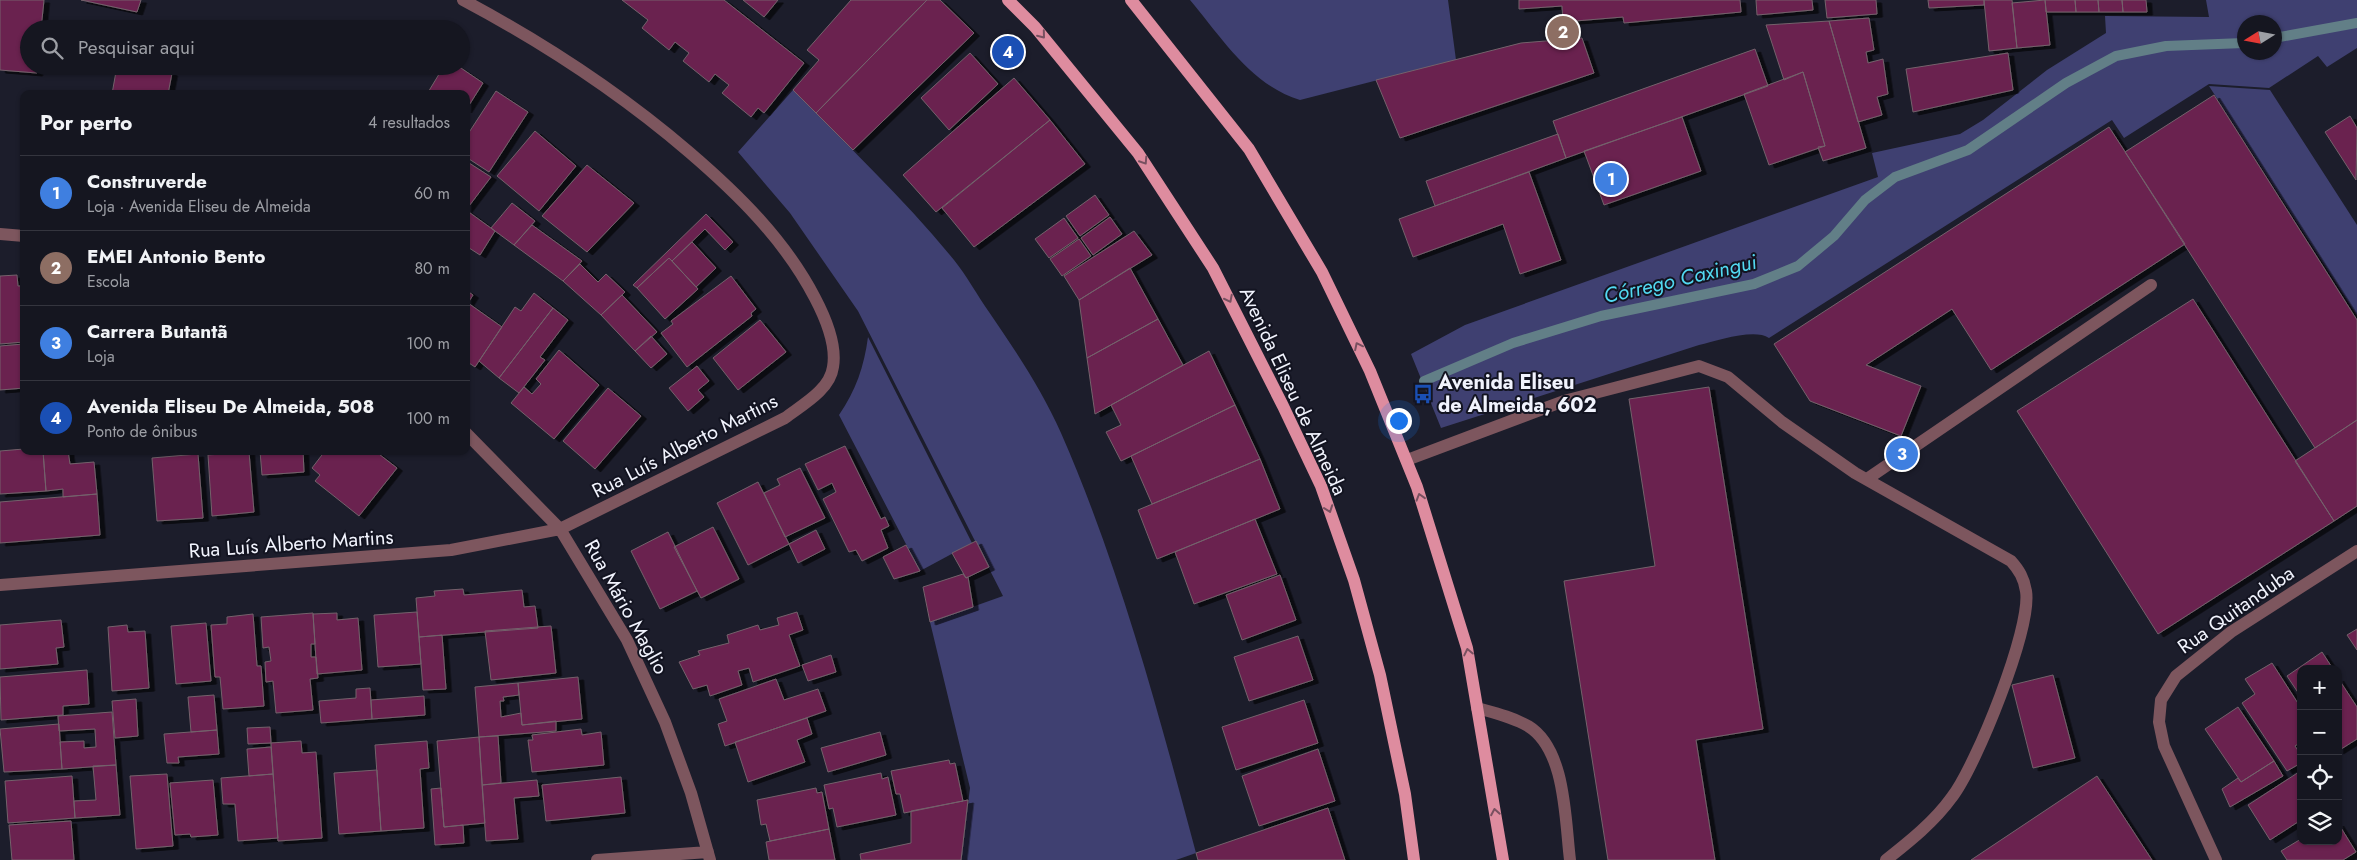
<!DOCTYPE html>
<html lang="pt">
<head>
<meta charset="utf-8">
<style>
	body { margin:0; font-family:Jost,sans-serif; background:#1e1f29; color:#f1f3f6 }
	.controls { position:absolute; right:15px; bottom:15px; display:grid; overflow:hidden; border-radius:10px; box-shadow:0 1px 4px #0004 }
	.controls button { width:45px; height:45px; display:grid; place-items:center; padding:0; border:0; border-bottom:1px solid #34353e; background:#151620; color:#f1f3f6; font:25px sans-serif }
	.compass { position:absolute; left:2237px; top:15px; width:45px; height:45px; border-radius:50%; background:#151620; box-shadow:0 1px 4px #0004; rotate:259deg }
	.you { position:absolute; left:1398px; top:420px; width:18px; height:18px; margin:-12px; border:4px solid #fff; border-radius:50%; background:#1a73e8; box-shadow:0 0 0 8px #1a73e833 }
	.badge { display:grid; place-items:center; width:32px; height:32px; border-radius:50%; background:#0f766e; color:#fff; font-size:16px; font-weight:700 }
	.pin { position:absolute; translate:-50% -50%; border:2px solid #fff; box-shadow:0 1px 5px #0006 }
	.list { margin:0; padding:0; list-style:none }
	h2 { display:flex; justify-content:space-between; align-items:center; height:65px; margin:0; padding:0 20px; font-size:21px }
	h2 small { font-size:16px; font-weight:400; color:#9d9fa5 }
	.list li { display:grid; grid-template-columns:32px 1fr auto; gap:15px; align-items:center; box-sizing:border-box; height:75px; padding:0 20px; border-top:1px solid #34353e }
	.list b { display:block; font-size:19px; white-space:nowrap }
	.list p { margin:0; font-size:16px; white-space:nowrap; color:#9d9fa5 }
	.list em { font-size:16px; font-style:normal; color:#9d9fa5 }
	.icon { flex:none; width:28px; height:28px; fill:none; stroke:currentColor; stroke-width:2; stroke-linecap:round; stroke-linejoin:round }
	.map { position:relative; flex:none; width:2357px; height:860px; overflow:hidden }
	.search { position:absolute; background:#151620; box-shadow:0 1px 4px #0004; left:20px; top:20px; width:450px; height:55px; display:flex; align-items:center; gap:12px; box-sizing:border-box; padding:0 18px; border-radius:28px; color:#9d9fa5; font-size:19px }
	.panel { position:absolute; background:#151620; box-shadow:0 1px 4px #0004; left:20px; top:90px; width:450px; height:365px; border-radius:10px }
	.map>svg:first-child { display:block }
</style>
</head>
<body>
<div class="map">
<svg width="2357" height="860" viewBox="0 0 2357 860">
	<defs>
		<filter id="shadow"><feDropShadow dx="5.5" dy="3" stdDeviation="0" flood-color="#0009"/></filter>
	</defs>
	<rect width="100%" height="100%" fill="#1c1d2b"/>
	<path fill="#3f4071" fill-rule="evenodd" d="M1190 0H1448L1456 60 1300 100C1252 86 1221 37 1190 0Z
		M2206 0H2357V48L2327 67 2318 56 2269 88 2209 84 2124 138 2112 120 1769 338C1754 328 1717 341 1699 345L1441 428 1411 354 1465 325 1878 177 1872 153 1960 134 1983 120 2047 70 2106 33 2105 16 2209 17ZM2274 22V52H2244V22Z
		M2209 86 2270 90 2357 225V316Z
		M793 90C848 146 905 200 954 260 967 276 977 295 989 312 1015 350 1042 390 1061 433 1120 568 1158 711 1196 853L1176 860H961L970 788 930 622 1003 596 858 311 790 213 738 152Z
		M868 337 972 543 920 571 839 415C856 390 864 367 868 337Z"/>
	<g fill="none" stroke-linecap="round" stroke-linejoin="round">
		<path stroke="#627f87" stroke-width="10" d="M2274 38 2357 23
			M1424 381 1513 343 1601 316 1754 284 1798 266 1834 236 1865 200 1895 177 1968 150 2066 83 2116 56 2166 46 2244 43"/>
	</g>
	<path fill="#6a2050" stroke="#74626b" filter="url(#shadow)" d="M0 0H44L41 29H29V66H38L37 73 0 70Z
		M81 0H141L137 12Z
		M622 0H724L804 63 764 113 758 108 751 117 722 93 729 85 715 74 709 82 683 61 689 53 675 42 669 50 642 28 648 20Z
		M743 0H778L764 17Z
		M851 0H927L816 113 793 90 819 60 807 50Z
		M927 0H940L974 33 853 150 816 113Z
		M1519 0H1740L1741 12 1624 23 1623 17 1563 22 1562 6 1519 9Z
		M1756 0H1812L1813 10 1757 15Z
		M1825 0H1876L1877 14 1827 18Z
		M1928 0H1984V5L1929 8Z
		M1984 0H2012L2017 48 1989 51Z
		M2045 0 2050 45 2017 48 2012 3Z
		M2045 0H2075L2076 12H2046Z
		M2075 0H2098L2099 12H2076Z
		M2098 0H2122L2123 12H2099Z
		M2122 0H2146L2147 12H2123Z
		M1869 18 1874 50 1866 52 1868 63 1883 59 1888 94 1877 97 1882 115 1858 122 1829 21Z
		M1829 21 1866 148 1823 161 1818 147 1825 146 1803 72 1784 80 1766 25Z
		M1582 38 1594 73 1400 138 1376 80 1521 43Z
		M1755 49 1768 86 1566 158 1553 121Z
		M970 53 998 84 949 130 921 98Z
		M2008 53 2013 90 1913 112 1906 69Z
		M117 66H135L172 73 168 94H112Z
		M444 66H458L483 83 466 110V94H427Z
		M1803 72 1825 146 1769 165 1744 94Z
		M1014 78 1050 120 936 212 903 175Z
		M496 91 528 112 489 172 466 157V137Z
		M2214 95 2357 320V420L2315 448 2125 152Z
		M2350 116 2357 128 2356 180 2325 132Z
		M1682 117 1701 171 1604 205 1584 151Z
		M1050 120 1085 164 974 247 942 208Z
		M2109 127 2185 244 1991 370 1952 309 1866 365 1921 386 1901 436 1810 401 1774 344Z
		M535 131 576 166 539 211 497 176Z
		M1558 134 1566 158 1435 206 1426 181Z
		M466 161 491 177 466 210Z
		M587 165 634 203 587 252 542 216Z
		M1529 172 1561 260 1520 274 1503 224 1413 257 1399 219Z
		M1095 195 1109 215 1080 236 1066 216Z
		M512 203 535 221 514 245 491 228Z
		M466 210 495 231 480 255 466 246Z
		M706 214 733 242 725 250 705 229 672 261 669 258 637 288 633 285Z
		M1110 217 1122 234 1093 255 1081 238Z
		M1064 218 1078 238 1049 258 1035 239Z
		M532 225 582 261 563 281 514 245Z
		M1134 231 1152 255 1079 300 1064 276Z
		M1079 239 1091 256 1062 276 1050 259Z
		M692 242 716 268 696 287 672 261Z
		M669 258 698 289 665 319 637 288Z
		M580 264 598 282 606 274 625 292 601 315 563 281Z
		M1130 268 1158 319 1087 358 1079 300Z
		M17 275 18 286H24V342L0 344V276Z
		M731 276 756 309 751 313 752 316 687 367 661 333 673 324 671 321Z
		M466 290 473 295 468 303 502 327 475 367 466 361Z
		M534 293 553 308 499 378 479 361 515 307 521 311Z
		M622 295 657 332 635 351 601 315Z
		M2193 299 2334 521 2158 634 2017 411Z
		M553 308 568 320 540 357 545 360 519 393 499 378Z
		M1158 319 1183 365 1095 414 1087 358Z
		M760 320 786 352 738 390 713 358Z
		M651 336 667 354 651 368 635 351Z
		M24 344V388L0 390V346Z
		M559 350 599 385 554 439 511 403 524 387 532 394 541 384 536 379Z
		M1209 351 1235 405 1121 461 1106 432 1121 425 1111 405Z
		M697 366 709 381 698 390 704 397 688 411 669 388Z
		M1709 387 1763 729 1696 740 1715 860H1608L1564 581 1655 566 1629 399Z
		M608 388 641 416 595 469 563 441Z
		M1235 405 1260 459 1152 504 1131 456Z
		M2357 420V506L2334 521 2295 461Z
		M845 446 881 519 885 517 889 526 881 530 888 548 862 561 856 550 849 552 823 499 836 492 832 483 818 490 805 464Z
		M24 449V451H43L46 491 0 494V451Z
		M43 451H68L70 464 94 462 97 494 63 497V489L46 491Z
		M260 451H303L304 472 262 475Z
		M325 451H375L397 468 359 516 315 481 320 475 312 468Z
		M249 452 254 512 212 516 208 455Z
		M198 454 203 518 157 521 152 458Z
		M1260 459 1280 509 1157 559 1138 510Z
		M800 468 825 518 785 537 764 493 780 485 777 479Z
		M758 482 789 544 748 565 717 503Z
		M97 494 100 535 0 543V502Z
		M1255 519 1277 574 1194 604 1175 552Z
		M713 527 739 579 701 598 674 547Z
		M816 530 825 549 798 563 789 544Z
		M668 532 697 591 660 609 631 551Z
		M976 541 989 567 966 578 952 553Z
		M906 545 920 571 894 579 883 557Z
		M963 574 966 578 968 577 973 607 930 622 923 587Z
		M1280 575 1296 620 1242 640 1226 595Z
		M463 589 464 595 522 590 524 607 535 606 538 628 419 637 416 598 435 596 434 591Z
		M417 612 421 664 378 667 374 615Z
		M797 612 803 630 789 635 800 666 753 682 749 668 738 671 742 685 710 696 707 685 693 689 679 662 700 655 698 651 729 643 727 635 758 625 760 630 779 625 777 618Z
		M313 613 315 644H311V657H316L318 678 310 679 313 710 276 713 273 681 266 682 265 662 271 661 269 647 263 648 261 617Z
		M337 613V620L358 618 362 670 317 674 313 614Z
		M253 614 257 666H261L264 706 223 709 220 677H215L211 625 227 624V617Z
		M61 620 64 647 56 648 58 664 0 669V625Z
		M206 623 211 681 176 684 171 626Z
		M127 625 128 632 145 631 149 688 112 691 108 627Z
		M551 626 556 673 491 680 485 631Z
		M2357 629V650L2347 635Z
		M442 635 446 689 423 690 419 637Z
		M1298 636 1313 680 1249 701 1234 657Z
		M2322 652 2333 669H2301V697L2287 676Z
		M831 655 836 672 808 681 802 665Z
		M2272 663 2301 708V742L2295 746 2301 755V763L2287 771 2242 703 2255 694 2245 679Z
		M87 670 89 704 63 706V715L1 720 0 677Z
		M2053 675 2075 758 2033 768 2012 685Z
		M578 677 582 719 522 725 518 683Z
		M2338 678 2357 707V739L2338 751Z
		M776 679 784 700 818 689 826 711 725 746 718 724 727 721 719 699Z
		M518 683 519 695 503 697 504 701H500L501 717 521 713 522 725 556 721V731L479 737 475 687Z
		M370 688 372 719 321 723 319 701 356 698V689Z
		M214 695 217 730 191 732 188 697Z
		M424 696 425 715 372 719 371 700Z
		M136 699 138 736 115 738 112 701Z
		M1304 700 1318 743 1236 770 1222 727Z
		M2238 707 2274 761 2241 782 2205 729Z
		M112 712 116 765 62 769 60 742 84 741V748L96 747 95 729 59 731 58 716Z
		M807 718 812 734 797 740 805 762 748 782 735 742Z
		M59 724 62 769 4 772 0 729Z
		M270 727 271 743 248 744 247 728Z
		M581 729 582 735 601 732 604 765 532 772 528 740H533L532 735Z
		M217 730 219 754 178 757 179 763H167L164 734Z
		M880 732 886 755 828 772 821 748Z
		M498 736 501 783 482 785 479 737Z
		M479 737 485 823 444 827 437 741Z
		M301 741 302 753 316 752 322 838 278 841 271 743Z
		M427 741 429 768 420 769 424 828 381 831 375 745Z
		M271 747 273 774 249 776 247 749Z
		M1318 749 1335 801 1259 826 1242 776Z
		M949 760 950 764 955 763 963 801 904 813 900 794H896L891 771Z
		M2274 761 2283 776 2230 807 2222 789 2238 778 2241 782Z
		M116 765 120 815 75 818 74 801 96 800 93 766Z
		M377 770 381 831 339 834 334 773Z
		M2299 772 2301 820 2270 840 2248 805Z
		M881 773 882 779 888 777 896 815 837 827 833 808 829 809 824 785Z
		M167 774 173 846 136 849 130 776Z
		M273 774 278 838 238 841 235 804H223L221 778Z
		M72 776 75 818 8 823 5 781Z
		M2097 776 2152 860H1971Z
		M621 777 625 813 546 821 542 785Z
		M213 780 218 835 191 837 190 834 175 835 170 783Z
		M537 780 539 796 514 798 518 839 486 841 482 785Z
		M441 788 444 827 463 825 464 843 435 845 431 789Z
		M816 788 817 793 822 792 829 829 770 841 766 824 761 825 757 800Z
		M968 800 961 860H861L860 854 911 843V811Z
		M1328 808 1345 860H1198L1196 853Z
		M71 821 74 860H12L9 825Z
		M2338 823 2356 852 2343 860H2287L2281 851 2301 839V841H2338Z
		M829 829 835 860H769L766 842Z"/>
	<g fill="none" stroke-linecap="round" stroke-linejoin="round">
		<path stroke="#7d565e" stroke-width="12" d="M1407 460 1564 401 1699 366 1728 377 1782 422 1855 473 2011 561C2019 570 2024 578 2026 591 2032 628 1976 766 1952 797 1934 822 1910 841 1886 860
			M1867 479 2151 285
			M1477 708C1495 713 1512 717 1528 726 1566 749 1565 820 1570 860"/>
		<path stroke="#7d565e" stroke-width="12" d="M0 234 24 236
			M466 433 560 529 627 640 665 722 691 793 710 860
			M0 585 451 550 560 529 785 418C802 405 830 390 833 367 837 344 825 317 815 298 785 240 738 194 689 152 620 93 544 43 463 0
			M597 860 708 852
			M2216 860 2164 746 2159 722 2161 700 2176 676 2231 632 2357 551"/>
		<path stroke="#de8c9f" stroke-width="12" d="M1008 0 1035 27 1138 153 1213 268 1283 406 1321 486 1354 580 1380 675 1405 794 1414 860
			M1131 0 1249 149 1322 272 1370 371 1417 487 1467 648 1503 860"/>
	</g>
	<defs><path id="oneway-chevron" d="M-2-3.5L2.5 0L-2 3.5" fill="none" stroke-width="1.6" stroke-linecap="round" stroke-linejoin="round" transform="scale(1.25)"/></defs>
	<g stroke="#785060">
		<use href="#oneway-chevron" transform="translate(1042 35) rotate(51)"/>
		<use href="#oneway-chevron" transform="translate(1144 161) rotate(57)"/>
		<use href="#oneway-chevron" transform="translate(1229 299) rotate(63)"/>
		<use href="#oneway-chevron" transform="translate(1358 346) rotate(-116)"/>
		<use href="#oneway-chevron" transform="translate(1420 497) rotate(-107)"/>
		<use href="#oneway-chevron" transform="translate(1329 509) rotate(70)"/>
		<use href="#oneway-chevron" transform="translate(1468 652) rotate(-102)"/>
		<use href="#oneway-chevron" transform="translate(1495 812) rotate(-100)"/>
	</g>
	<defs>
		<symbol id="bus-bare" viewBox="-9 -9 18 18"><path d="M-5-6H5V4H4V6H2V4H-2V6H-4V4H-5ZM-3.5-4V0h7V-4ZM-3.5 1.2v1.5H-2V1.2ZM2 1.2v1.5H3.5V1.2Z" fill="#1a4fb4" stroke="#131421" stroke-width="2.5" paint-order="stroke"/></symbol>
	</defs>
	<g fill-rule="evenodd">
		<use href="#bus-bare" x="1409" y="380" width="28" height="28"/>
	</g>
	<g text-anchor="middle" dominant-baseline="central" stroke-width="4" stroke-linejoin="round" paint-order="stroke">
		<g font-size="20" font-weight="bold" fill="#f1f3fd" stroke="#131421" text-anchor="start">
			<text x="1438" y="382">Avenida Eliseu<tspan x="1438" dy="23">de Almeida, 602</tspan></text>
		</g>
		<g font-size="20" fill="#f1f3fd" stroke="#131421">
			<text transform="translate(1293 391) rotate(65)">Avenida Eliseu de Almeida</text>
			<text transform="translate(685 446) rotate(-27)">Rua Luís Alberto Martins</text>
			<text transform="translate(291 544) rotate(-4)">Rua Luís Alberto Martins</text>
			<text transform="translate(626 607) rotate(61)">Rua Mário Maglio</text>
			<text transform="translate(2236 610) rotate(-35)">Rua Quitanduba</text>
		</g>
		<g font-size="21" font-style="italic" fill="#52d9f1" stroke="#131421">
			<text transform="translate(1680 279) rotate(-13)">Córrego Caxingui</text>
		</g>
	</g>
</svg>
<div class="controls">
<button>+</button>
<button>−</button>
<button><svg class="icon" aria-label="locate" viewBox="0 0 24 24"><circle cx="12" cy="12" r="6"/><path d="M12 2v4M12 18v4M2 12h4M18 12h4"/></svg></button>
<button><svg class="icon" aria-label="layers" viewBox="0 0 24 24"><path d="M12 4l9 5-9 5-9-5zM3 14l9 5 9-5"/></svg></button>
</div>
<svg class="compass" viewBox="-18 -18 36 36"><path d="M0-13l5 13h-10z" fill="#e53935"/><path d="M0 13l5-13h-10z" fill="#9d9fa5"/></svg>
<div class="you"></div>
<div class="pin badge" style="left:1611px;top:179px;background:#3f7fe0">1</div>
<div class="pin badge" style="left:1563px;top:32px;background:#8d6e63">2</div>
<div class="pin badge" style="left:1902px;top:454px;background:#3f7fe0">3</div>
<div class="pin badge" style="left:1008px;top:52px;background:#1a4fb4">4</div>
<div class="search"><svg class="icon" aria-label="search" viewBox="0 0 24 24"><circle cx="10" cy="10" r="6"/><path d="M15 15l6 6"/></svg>Pesquisar aqui</div>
<section class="panel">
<h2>Por perto<small>4 resultados</small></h2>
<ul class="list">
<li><span class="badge" style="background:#3f7fe0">1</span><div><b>Construverde</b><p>Loja · Avenida Eliseu de Almeida</p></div><em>60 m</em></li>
<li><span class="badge" style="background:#8d6e63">2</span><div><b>EMEI Antonio Bento</b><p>Escola</p></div><em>80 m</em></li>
<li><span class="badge" style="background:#3f7fe0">3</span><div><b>Carrera Butantã</b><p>Loja</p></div><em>100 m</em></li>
<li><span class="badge" style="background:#1a4fb4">4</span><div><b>Avenida Eliseu De Almeida, 508</b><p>Ponto de ônibus</p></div><em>100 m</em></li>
</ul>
</section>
</div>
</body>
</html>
